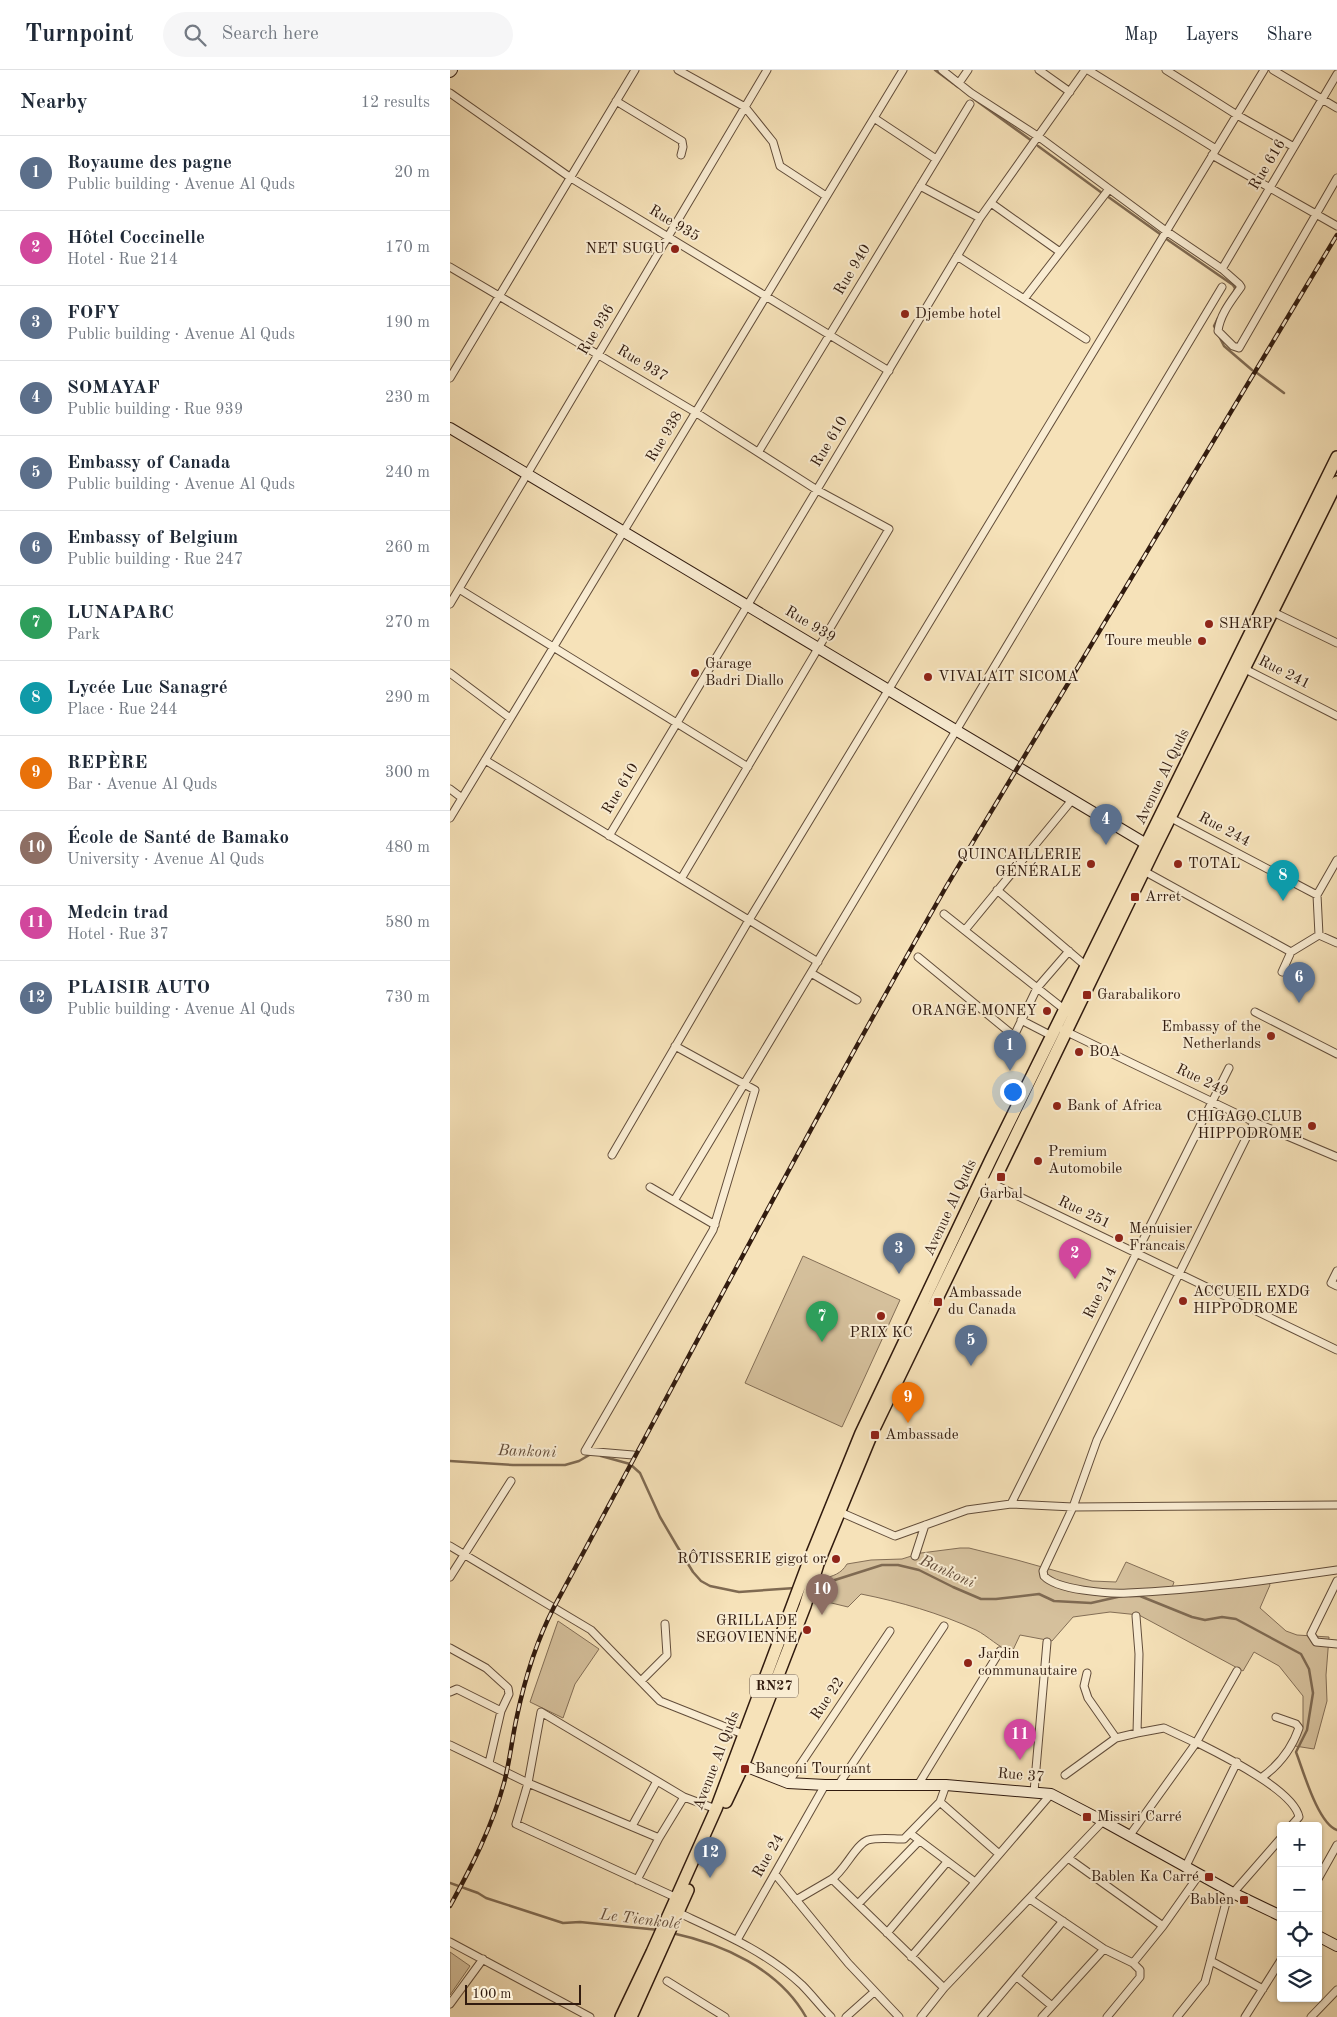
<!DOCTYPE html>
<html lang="en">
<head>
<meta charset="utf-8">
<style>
	body { margin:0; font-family:"Old Standard TT",serif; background:#f6f6f7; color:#1f2937 }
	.controls { position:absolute; right:15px; bottom:15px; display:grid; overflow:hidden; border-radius:5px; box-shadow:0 1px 4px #0004 }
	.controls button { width:45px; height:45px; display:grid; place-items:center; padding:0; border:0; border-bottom:1px solid #e0e1e3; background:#fff; color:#1f2937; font:25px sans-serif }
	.scale { position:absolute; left:15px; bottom:12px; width:116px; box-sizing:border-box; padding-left:5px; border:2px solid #311b0f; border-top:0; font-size:14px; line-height:18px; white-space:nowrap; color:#311b0f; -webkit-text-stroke:4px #f9ecd2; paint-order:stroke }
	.you { position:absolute; left:562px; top:1021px; width:18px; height:18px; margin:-12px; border:4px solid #fff; border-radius:50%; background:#1a73e8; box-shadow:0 0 0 8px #1a73e833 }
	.badge { display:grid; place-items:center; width:32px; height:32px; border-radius:50%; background:#0f766e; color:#fff; font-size:16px; font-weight:700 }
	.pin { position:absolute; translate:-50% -41px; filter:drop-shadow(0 1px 2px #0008) }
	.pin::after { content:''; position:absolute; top:26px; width:18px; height:15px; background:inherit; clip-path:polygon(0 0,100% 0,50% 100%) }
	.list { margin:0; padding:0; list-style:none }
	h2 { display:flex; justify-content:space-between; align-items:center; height:65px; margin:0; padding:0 20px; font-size:21px }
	h2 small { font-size:16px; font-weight:400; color:#747a83 }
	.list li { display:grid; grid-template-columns:32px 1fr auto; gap:15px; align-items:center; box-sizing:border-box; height:75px; padding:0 20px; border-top:1px solid #e0e1e3 }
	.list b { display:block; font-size:19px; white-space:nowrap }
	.list p { margin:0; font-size:16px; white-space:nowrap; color:#747a83 }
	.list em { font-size:16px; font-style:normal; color:#747a83 }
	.icon { flex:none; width:28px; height:28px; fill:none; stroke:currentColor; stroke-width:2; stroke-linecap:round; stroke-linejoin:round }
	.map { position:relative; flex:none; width:887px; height:1947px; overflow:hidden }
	header { display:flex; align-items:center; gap:30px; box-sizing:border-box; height:70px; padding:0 25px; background:#fff; border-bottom:1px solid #e0e1e3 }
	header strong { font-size:24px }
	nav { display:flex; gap:28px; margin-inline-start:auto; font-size:18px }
	.search { width:350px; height:45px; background:#f6f6f7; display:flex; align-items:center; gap:12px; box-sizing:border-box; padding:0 18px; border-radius:28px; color:#747a83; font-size:19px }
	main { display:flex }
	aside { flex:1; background:#fff }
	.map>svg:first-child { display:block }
</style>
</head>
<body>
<header>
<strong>Turnpoint</strong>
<div class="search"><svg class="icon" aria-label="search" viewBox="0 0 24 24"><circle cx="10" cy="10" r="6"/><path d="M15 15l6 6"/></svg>Search here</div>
<nav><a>Map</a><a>Layers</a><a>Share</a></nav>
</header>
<main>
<aside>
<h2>Nearby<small>12 results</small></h2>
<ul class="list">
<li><span class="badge" style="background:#5c6f8a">1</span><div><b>Royaume des pagne</b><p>Public building · Avenue Al Quds</p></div><em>20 m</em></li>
<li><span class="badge" style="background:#d1479c">2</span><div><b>Hôtel Coccinelle</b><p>Hotel · Rue 214</p></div><em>170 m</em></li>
<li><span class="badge" style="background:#5c6f8a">3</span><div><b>FOFY</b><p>Public building · Avenue Al Quds</p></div><em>190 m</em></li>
<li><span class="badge" style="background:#5c6f8a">4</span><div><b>SOMAYAF</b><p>Public building · Rue 939</p></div><em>230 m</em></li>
<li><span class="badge" style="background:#5c6f8a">5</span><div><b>Embassy of Canada</b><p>Public building · Avenue Al Quds</p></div><em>240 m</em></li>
<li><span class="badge" style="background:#5c6f8a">6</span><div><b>Embassy of Belgium</b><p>Public building · Rue 247</p></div><em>260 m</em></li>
<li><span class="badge" style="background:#2e9e5b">7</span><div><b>LUNAPARC</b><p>Park</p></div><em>270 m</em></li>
<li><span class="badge" style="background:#0f9aa8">8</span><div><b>Lycée Luc Sanagré</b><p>Place · Rue 244</p></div><em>290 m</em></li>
<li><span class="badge" style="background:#e8710a">9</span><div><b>REPÈRE</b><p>Bar · Avenue Al Quds</p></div><em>300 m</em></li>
<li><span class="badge" style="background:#8d6e63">10</span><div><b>École de Santé de Bamako</b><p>University · Avenue Al Quds</p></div><em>480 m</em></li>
<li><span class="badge" style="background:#d1479c">11</span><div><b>Medcin trad</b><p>Hotel · Rue 37</p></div><em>580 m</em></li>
<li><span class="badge" style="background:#5c6f8a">12</span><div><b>PLAISIR AUTO</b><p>Public building · Avenue Al Quds</p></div><em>730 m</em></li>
</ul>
</aside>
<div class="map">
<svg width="887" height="1947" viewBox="0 0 887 1947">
	<rect width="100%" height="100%" fill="#f6e2b9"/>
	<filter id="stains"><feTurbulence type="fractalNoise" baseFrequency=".004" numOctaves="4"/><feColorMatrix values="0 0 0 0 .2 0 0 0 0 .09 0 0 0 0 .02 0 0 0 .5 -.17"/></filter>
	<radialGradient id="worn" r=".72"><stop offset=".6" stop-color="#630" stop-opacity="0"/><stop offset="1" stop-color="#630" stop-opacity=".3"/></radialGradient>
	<path fill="#d5c09c" stroke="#836e56" d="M353 1186 450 1230 392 1357 295 1313Z
		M510 1478H519L567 1490 642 1511 666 1512 676 1492 724 1512 722 1518 819 1513 820 1515 810 1538 836 1561 847 1565 879 1567 876 1605 877 1631 864 1679 845 1676 853 1657V1626L829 1596 804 1582 793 1601 689 1545 660 1542 623 1547 602 1571 570 1565 562 1582C549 1578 538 1566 526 1560 489 1543 451 1532 411 1524L398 1537 365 1529 372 1509C383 1506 391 1504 397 1494L421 1490 452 1489 471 1483Z
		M108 1551 149 1579 125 1614 113 1648 80 1632Z
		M0 1882 20 1896 0 1925Z"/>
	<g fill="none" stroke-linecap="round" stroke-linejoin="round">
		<path stroke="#7f6a52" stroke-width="2.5" d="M485 0 508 17
			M524 29 582 71
			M588 76 652 123
			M657 126 710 164
			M715 168 783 215 785 218 784 222
			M768 248 764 256 774 276 802 300
			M807 303 834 323
			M151 1386 180 1394 190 1403 210 1447 227 1476 243 1502 251 1511 260 1516 289 1522 345 1518
			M0 1391 63 1395H115L129 1391 141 1384
			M366 1516 432 1495H448L469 1500 503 1517 531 1529H546L589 1524 604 1531 641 1533 672 1526
			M680 1526H690L742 1547 755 1550 772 1547 786 1549 851 1584 859 1599 863 1623 857 1660 846 1682C853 1700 868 1754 887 1760
			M0 1813 28 1823 36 1828 113 1853 130 1852 209 1860
			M222 1863C273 1874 329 1899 356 1947"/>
		<defs>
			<path id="street" d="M228 0 295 37 323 72 330 96 376 126
				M492 0 521 23 589 67 716 161 772 199 789 214 791 217C782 230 770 244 768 261L783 276 789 278 887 108
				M589 0 620 22
				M638 0 766 79
				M716 0 787 45 844 77
				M823 0 887 38
				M509 13 518 0
				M0 23 121 108 439 301
				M166 31 232 71 233 77 231 85
				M424 48 486 89
				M762 85 887 156
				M470 116 530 148
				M541 133 610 182
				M507 186 636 269
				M0 197 245 342 367 420 439 459 231 809
				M772 199 887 4
				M574 229 659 119
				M0 308 185 0
				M309 381 520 34
				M9 519 298 697
				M0 534 317 0
				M823 542 887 573
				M795 599 887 646
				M0 603 60 648
				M35 690 368 892
				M0 719 12 728
				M0 748 453 0
				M721 748 867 825
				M159 766 530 148 635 0
				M694 801 841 882
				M547 820 636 896
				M494 844 615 940
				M515 860 622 730
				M869 865 887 873
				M468 887 564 966 587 918 619 881
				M832 902 841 882 869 865 867 825 887 790
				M361 903 407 930
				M805 942 887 984
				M571 950 602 966
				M613 960 804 1052 887 1087
				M804 1052 647 1370 623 1437 593 1501 594 1506C607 1520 658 1524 678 1523 748 1520 818 1510 887 1500
				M162 1085 299 850 814 0
				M539 1112 887 1280
				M200 1117 265 1155
				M224 1131 772 217
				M887 1201 881 1213 887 1216
				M183 1385 135 1381 263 1160 305 1020 225 976
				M561 1434 779 998
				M390 1442 445 1466 517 1440 561 1434 623 1437 887 1435
				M0 1476 141 1560 210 1631 293 1664
				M465 1486 475 1455
				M0 1507 61 1411
				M887 1511 861 1564 866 1572 887 1574
				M686 1546 689 1584 687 1663
				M0 1578 36 1598 58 1618 59 1624 51 1641 39 1693
				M637 1603 634 1616 638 1628 666 1668
				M191 1611 217 1585 215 1554
				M0 1622 7 1619 51 1641
				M746 1672C770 1684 844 1720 849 1747L841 1756
				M0 1675 78 1713 209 1768
				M615 1705 666 1668 687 1663 714 1658 746 1673
				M811 1708C828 1696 842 1678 849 1658L846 1654 826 1647
				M338 1713 440 1561
				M389 1714 494 1556
				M468 1715 550 1581
				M496 1715 490 1732 549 1784
				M584 1722 597 1572
				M182 1756 207 1711
				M461 1764 525 1812
				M680 1765 746 1673 787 1601
				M618 1788 713 1856
				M735 1798 787 1692
				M325 1804 398 1893 449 1947
				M382 1809C395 1800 406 1774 418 1770 428 1767 443 1769 454 1769L490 1732
				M868 1809 887 1775
				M187 1810 209 1768 234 1727
				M783 1823 831 1768
				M227 1828 66 1754 78 1713 91 1642 234 1727 266 1739
				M580 1829 654 1879 683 1893 690 1900V1907L657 1947
				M346 1830 382 1809 494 1918
				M408 1834 469 1771
				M229 1843C272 1863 317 1882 352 1915 362 1925 371 1937 381 1947
				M437 1863 497 1792
				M287 1870 375 1715
				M0 1872 140 1947
				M461 1887 601 1724
				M761 1891 813 1919
				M683 1893 713 1856 749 1805
				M567 1907 602 1936
				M217 1911 275 1947
				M0 1934 33 1889
				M396 1947 424 1922
				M471 1947 494 1918 653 1751
				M532 1947 613 1851
				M592 1947 654 1879
				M727 1947 755 1912 779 1821
				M795 1947 831 1890
				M861 1947 887 1920"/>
			<path id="secondary" d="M0 2 2 0
				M0 358 703 778
				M287 1693 338 1713 375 1715H496L601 1724 653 1751 783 1823 831 1846
				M868 1866 887 1876"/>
			<path id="primary" d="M276 1732 293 1696 355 1536 368 1494 423 1361 705 778 887 412
				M171 1947 202 1882 266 1739 359 1491 411 1363 541 1089 887 387
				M181 1947 238 1820"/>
		</defs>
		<use href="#street" stroke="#624d3a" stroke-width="9"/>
		<use href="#secondary" stroke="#311b0f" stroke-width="12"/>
		<use href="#primary" stroke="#311b0f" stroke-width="14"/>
		<use href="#street" stroke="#f9ecd2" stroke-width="7"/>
		<use href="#secondary" stroke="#f9ecd2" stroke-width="10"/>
		<use href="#primary" stroke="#f6e2b9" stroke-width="11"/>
		<defs>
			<path id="rail" d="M0 1836C22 1796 42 1757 54 1713 60 1691 62 1668 67 1646 75 1608 86 1572 104 1537 234 1297 360 1055 496 817L887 165"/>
		</defs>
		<use href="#rail" stroke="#311b0f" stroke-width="4.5"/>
		<use href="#rail" stroke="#f9ecd2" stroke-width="2.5" stroke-dasharray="8" stroke-linecap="butt"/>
	</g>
	<g fill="#8f2418" stroke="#f9ecd2" stroke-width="2">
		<circle cx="225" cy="179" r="5"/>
		<circle cx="455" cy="244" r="5"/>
		<circle cx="759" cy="554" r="5"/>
		<circle cx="752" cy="571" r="5"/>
		<circle cx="245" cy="603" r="5"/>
		<circle cx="478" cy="607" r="5"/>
		<circle cx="641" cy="794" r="5"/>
		<circle cx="728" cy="794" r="5"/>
		<rect x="680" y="822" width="10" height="10" rx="2.5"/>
		<rect x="632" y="920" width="10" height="10" rx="2.5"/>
		<circle cx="597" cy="941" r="5"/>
		<circle cx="821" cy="966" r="5"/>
		<circle cx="629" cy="982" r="5"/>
		<circle cx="607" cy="1036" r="5"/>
		<circle cx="862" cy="1056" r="5"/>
		<circle cx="588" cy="1091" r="5"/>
		<rect x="546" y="1102" width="10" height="10" rx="2.5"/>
		<circle cx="669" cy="1168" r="5"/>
		<circle cx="733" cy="1231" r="5"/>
		<rect x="483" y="1227" width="10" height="10" rx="2.5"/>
		<circle cx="431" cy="1246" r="5"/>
		<rect x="420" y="1360" width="10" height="10" rx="2.5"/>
		<circle cx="386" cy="1489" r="5"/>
		<circle cx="357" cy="1560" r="5"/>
		<circle cx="518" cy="1593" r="5"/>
		<rect x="290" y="1694" width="10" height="10" rx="2.5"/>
		<rect x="632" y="1742" width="10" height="10" rx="2.5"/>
		<rect x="754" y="1802" width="10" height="10" rx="2.5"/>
		<rect x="789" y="1825" width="10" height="10" rx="2.5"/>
	</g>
	<g text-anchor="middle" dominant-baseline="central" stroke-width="4" stroke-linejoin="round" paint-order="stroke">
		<rect fill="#f9ecd2" stroke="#6d5a4a" stroke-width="1" x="300" y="1604.5" width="48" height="23" rx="4"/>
		<g font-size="14" font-weight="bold" fill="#311b0f">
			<text x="324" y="1616">RN27</text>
		</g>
		<g font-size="15" fill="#311b0f" stroke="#f9ecd2">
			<text transform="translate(818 95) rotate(-59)">Rue 616</text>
			<text transform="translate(224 154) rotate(31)">Rue 935</text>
			<text transform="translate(403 200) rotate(-59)">Rue 940</text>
			<text transform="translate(147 260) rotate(-59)">Rue 936</text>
			<text transform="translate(192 294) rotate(31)">Rue 937</text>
			<text transform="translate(215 367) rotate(-59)">Rue 938</text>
			<text transform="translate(380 372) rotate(-59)">Rue 610</text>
			<text transform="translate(360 555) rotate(31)">Rue 939</text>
			<text transform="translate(834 603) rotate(27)">Rue 241</text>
			<text transform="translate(713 707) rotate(-64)">Avenue Al Quds</text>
			<text transform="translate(171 719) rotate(-59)">Rue 610</text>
			<text transform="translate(774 760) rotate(28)">Rue 244</text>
			<text transform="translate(752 1011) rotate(26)">Rue 249</text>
			<text transform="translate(501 1138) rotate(-65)">Avenue Al Quds</text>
			<text transform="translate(634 1143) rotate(26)">Rue 251</text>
			<text transform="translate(651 1223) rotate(-63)">Rue 214</text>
			<text transform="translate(378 1629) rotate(-56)">Rue 22</text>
			<text transform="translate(267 1691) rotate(-69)">Avenue Al Quds</text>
			<text transform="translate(571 1706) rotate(5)">Rue 37</text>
			<text transform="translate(319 1786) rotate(-60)">Rue 24</text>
		</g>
		<g font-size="15" fill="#311b0f" stroke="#f9ecd2" text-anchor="start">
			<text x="215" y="179" text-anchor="end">NET SUGU</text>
			<text x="465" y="244">Djembe hotel</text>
			<text x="769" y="554">SHARP</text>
			<text x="742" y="571" text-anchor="end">Toure meuble</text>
			<text x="255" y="594">Garage<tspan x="255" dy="17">Badri Diallo</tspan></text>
			<text x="488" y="607">VIVALAIT SICOMA</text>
			<text x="631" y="785" text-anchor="end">QUINCAILLERIE<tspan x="631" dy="17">GÉNÉRALE</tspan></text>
			<text x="738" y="794">TOTAL</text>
			<text x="695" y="827">Arret</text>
			<text x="647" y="925">Garabalikoro</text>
			<text x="587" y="941" text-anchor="end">ORANGE MONEY</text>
			<text x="811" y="957" text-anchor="end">Embassy of the<tspan x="811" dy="17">Netherlands</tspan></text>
			<text x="639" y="982">BOA</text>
			<text x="617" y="1036">Bank of Africa</text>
			<text x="852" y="1047" text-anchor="end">CHIGAGO CLUB<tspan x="852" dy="17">HIPPODROME</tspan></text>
			<text x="598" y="1082">Premium<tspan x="598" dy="17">Automobile</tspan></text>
			<text x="551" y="1124" text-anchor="middle">Garbal</text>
			<text x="679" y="1159">Menuisier<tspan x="679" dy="17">Francais</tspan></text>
			<text x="743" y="1222">ACCUEIL EXDG<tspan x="743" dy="17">HIPPODROME</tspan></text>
			<text x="498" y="1223">Ambassade<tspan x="498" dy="17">du Canada</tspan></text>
			<text x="431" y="1263" text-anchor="middle">PRIX KC</text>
			<text x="435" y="1365">Ambassade</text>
			<text x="376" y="1489" text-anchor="end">RÔTISSERIE gigot or</text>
			<text x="347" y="1551" text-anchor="end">GRILLADE<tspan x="347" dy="17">SEGOVIENNE</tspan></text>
			<text x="528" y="1584">Jardin<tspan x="528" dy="17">communautaire</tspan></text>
			<text x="305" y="1699">Banconi Tournant</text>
			<text x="647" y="1747">Missiri Carré</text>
			<text x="749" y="1807" text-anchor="end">Bablen Ka Carré</text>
			<text x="784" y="1830" text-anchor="end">Bablen</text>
		</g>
		<g font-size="16" font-style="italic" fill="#654f3c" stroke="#f9ecd2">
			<text transform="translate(77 1382) rotate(2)">Bankoni</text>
			<text transform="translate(497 1502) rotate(24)">Bankoni</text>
			<text transform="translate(190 1850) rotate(7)">Le Tienkolé</text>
		</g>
	</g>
	<rect width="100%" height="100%" filter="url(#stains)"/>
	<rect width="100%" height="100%" fill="url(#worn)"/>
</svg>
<div class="controls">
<button>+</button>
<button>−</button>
<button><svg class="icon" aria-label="locate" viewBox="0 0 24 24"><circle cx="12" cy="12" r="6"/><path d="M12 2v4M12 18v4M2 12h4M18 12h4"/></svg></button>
<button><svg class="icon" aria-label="layers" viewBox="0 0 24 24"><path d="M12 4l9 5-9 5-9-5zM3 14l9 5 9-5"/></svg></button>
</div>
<div class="scale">100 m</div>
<div class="you"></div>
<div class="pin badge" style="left:560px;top:1001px;background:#5c6f8a">1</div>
<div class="pin badge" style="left:625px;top:1209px;background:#d1479c">2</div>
<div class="pin badge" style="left:449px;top:1204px;background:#5c6f8a">3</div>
<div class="pin badge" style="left:656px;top:775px;background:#5c6f8a">4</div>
<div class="pin badge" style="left:521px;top:1296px;background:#5c6f8a">5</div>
<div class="pin badge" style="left:849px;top:933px;background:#5c6f8a">6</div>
<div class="pin badge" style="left:372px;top:1272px;background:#2e9e5b">7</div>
<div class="pin badge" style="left:833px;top:831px;background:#0f9aa8">8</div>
<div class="pin badge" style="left:458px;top:1353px;background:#e8710a">9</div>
<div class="pin badge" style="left:372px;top:1545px;background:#8d6e63">10</div>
<div class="pin badge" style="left:570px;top:1690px;background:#d1479c">11</div>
<div class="pin badge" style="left:260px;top:1808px;background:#5c6f8a">12</div>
</div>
</main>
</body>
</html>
